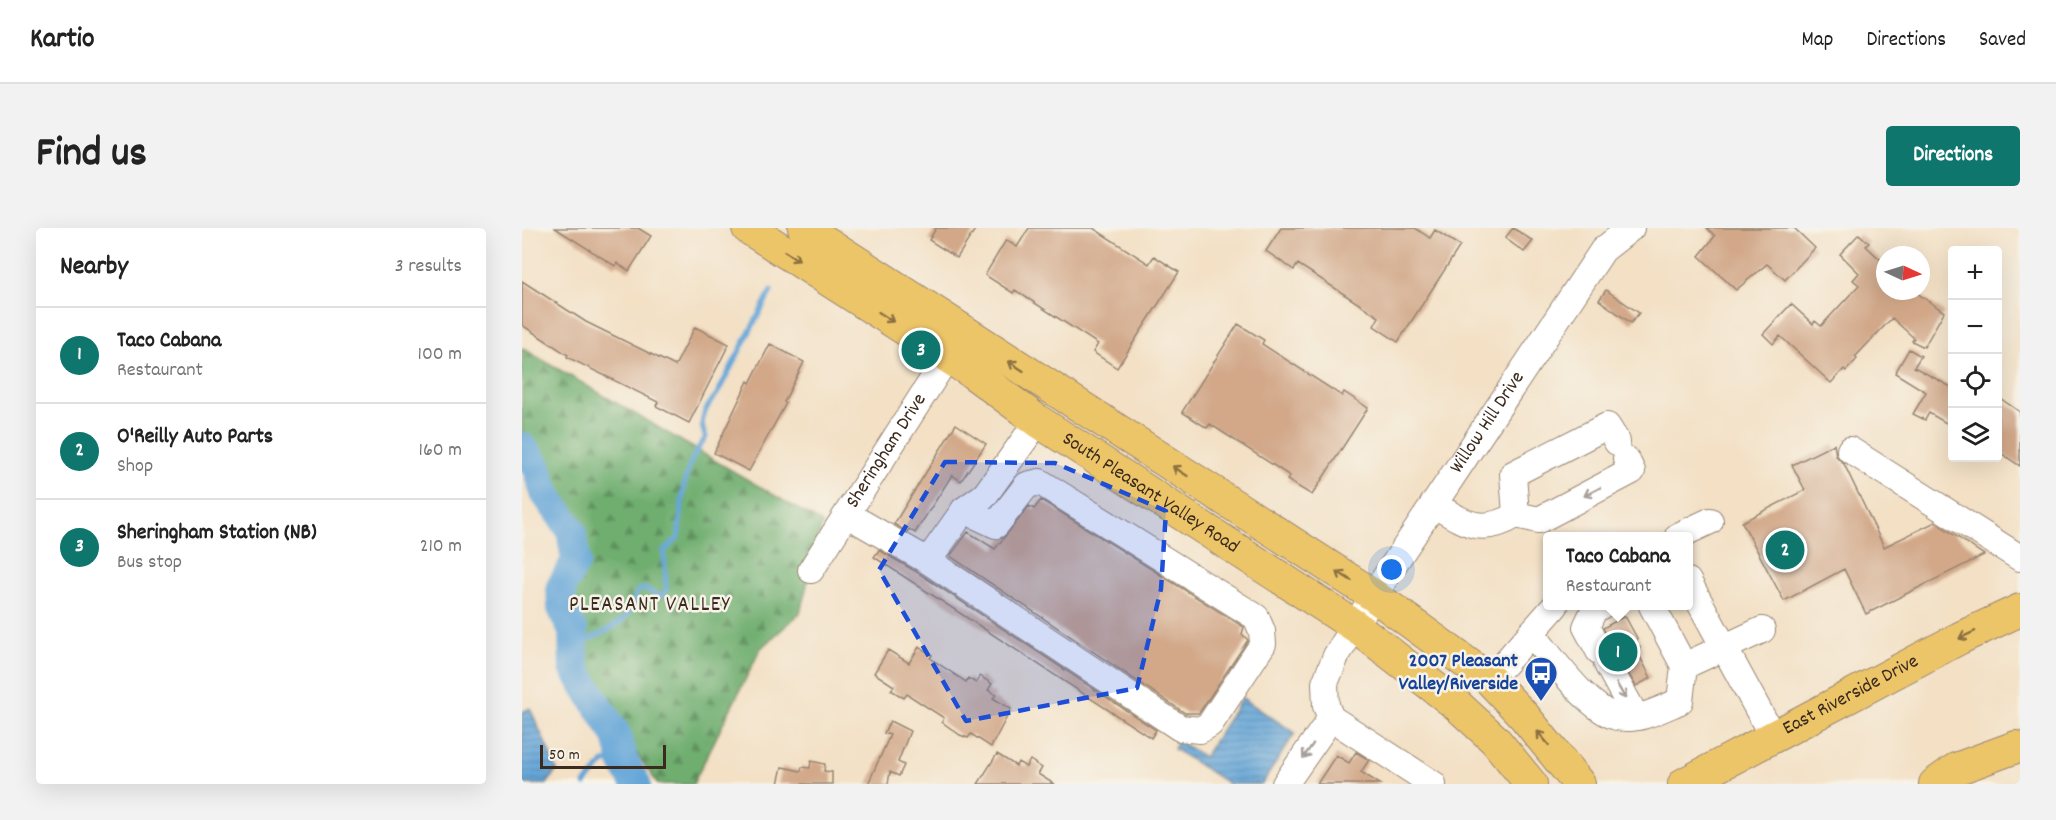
<!DOCTYPE html>
<html lang="en">
<head>
<meta charset="utf-8">
<style>
	body { margin:0; font-family:Dekko,sans-serif; background:#f2f2f2; color:#222 }
	.controls { position:absolute; right:18px; top:18px; display:grid; overflow:hidden; border-radius:6px; box-shadow:0 6px 24px #0002 }
	.controls button { width:54px; height:54px; display:grid; place-items:center; padding:0; border:0; border-bottom:2px solid #e0e0e0; background:#fff; color:#222; font:30px sans-serif }
	.compass { position:absolute; left:1354px; top:18px; width:54px; height:54px; border-radius:50%; background:#fff; box-shadow:0 6px 24px #0002; rotate:94deg }
	.scale { position:absolute; left:18px; bottom:15px; width:126px; box-sizing:border-box; padding-left:6px; border:3px solid #3b2a1e; border-top:0; font-size:16px; line-height:21px; white-space:nowrap; color:#3b2a1e; -webkit-text-stroke:4px #f7f3e8; paint-order:stroke }
	.you { position:absolute; left:870px; top:342px; width:21px; height:21px; margin:-15px; border:4px solid #fff; border-radius:50%; background:#1a73e8; box-shadow:0 0 0 9px #1a73e833 }
	.badge { display:grid; place-items:center; width:39px; height:39px; border-radius:50%; background:#0f766e; color:#fff; font-size:20px; font-weight:700 }
	.pin { position:absolute; translate:-50% -50%; border:3px solid #fff; box-shadow:0 2px 6px #0006 }
	.popup { position:absolute; left:1021px; top:304px; width:150px; height:78px; box-sizing:border-box; display:grid; place-content:center; border-radius:6px; background:#fff; filter:drop-shadow(0 2px 4px #0005); font-size:20px; white-space:nowrap; color:#767676 }
	.popup b { font-size:22px; color:#222 }
	.popup::after { content:''; position:absolute; left:50%; top:100%; margin-left:-12px; border:12px solid transparent; border-top-color:#fff }
	.list { margin:0; padding:0; list-style:none }
	h2 { display:flex; justify-content:space-between; align-items:center; height:78px; margin:0; padding:0 24px; font-size:26px }
	h2 small { font-size:20px; font-weight:400; color:#767676 }
	.list li { display:grid; grid-template-columns:39px 1fr auto; gap:18px; align-items:center; box-sizing:border-box; height:96px; padding:0 24px; border-top:2px solid #e0e0e0 }
	.list b { display:block; font-size:22px; white-space:nowrap }
	.list p { margin:0; font-size:20px; white-space:nowrap; color:#767676 }
	.list em { font-size:20px; font-style:normal; color:#767676 }
	.icon { flex:none; width:33px; height:33px; fill:none; stroke:currentColor; stroke-width:2; stroke-linecap:round; stroke-linejoin:round }
	.map { position:relative; flex:none; width:1498px; height:556px; overflow:hidden; border-radius:6px }
	header { display:flex; align-items:center; gap:36px; box-sizing:border-box; height:84px; padding:0 30px; background:#fff; border-bottom:2px solid #e0e0e0 }
	header strong { font-size:28px }
	nav { display:flex; gap:33px; margin-inline-start:auto; font-size:21px }
	.intro { display:flex; align-items:center; justify-content:space-between; box-sizing:border-box; height:144px; padding:0 36px }
	h1 { margin:0; font-size:42px }
	.button { padding:15px 27px; border-radius:6px; background:#0f766e; color:#fff; font-size:21px; font-weight:700 }
	main { display:flex; gap:36px; padding:0 36px }
	aside { flex:1; background:#fff; border-radius:6px; box-shadow:0 6px 24px #0002 }
	.map>svg:first-child { display:block }
</style>
</head>
<body>
<header>
<strong>Kartio</strong>
<nav><a>Map</a><a>Directions</a><a>Saved</a></nav>
</header>
<div class="intro"><h1>Find us</h1><a class="button">Directions</a></div>
<main>
<aside>
<h2>Nearby<small>3 results</small></h2>
<ul class="list">
<li><span class="badge">1</span><div><b>Taco Cabana</b><p>Restaurant</p></div><em>100 m</em></li>
<li><span class="badge">2</span><div><b>O'Reilly Auto Parts</b><p>Shop</p></div><em>160 m</em></li>
<li><span class="badge">3</span><div><b>Sheringham Station (NB)</b><p>Bus stop</p></div><em>210 m</em></li>
</ul>
</aside>
<div class="map">
<svg width="1498" height="556" viewBox="0 0 1498 556">
	<defs>
		<pattern id="forest-firs" width="22" height="20" patternUnits="userSpaceOnUse" patternTransform="scale(1.5)"><rect width="22" height="20" fill="#6fae70"/><path d="M5 1l3.5 6h-7zM16 11l3.5 6h-7z" fill="#5c8e5b"/></pattern>
		<pattern id="water-rules" width="6" height="5" patternUnits="userSpaceOnUse" patternTransform="scale(1.5)"><rect width="6" height="5" fill="#65a6d8"/><path d="M0 2.5h6" fill="none" stroke="#5487af"/></pattern>
	</defs>
	<rect width="100%" height="100%" fill="#f7f3e8"/>
	<filter id="ink" filterUnits="userSpaceOnUse"><feTurbulence type="fractalNoise" baseFrequency=".0167" numOctaves="2"/><feDisplacementMap in="SourceGraphic" scale="12" xChannelSelector="R" yChannelSelector="G"/><feConvolveMatrix kernelMatrix="1 2 1 2 8 2 1 2 1" color-interpolation-filters="sRGB"/></filter>
	<filter id="wash" filterUnits="userSpaceOnUse"><feTurbulence type="fractalNoise" baseFrequency=".008" numOctaves="4" result="noise"/><feDisplacementMap in="SourceGraphic" scale="24" xChannelSelector="R" yChannelSelector="G"/><feGaussianBlur stdDeviation="1.35" result="paint"/><feColorMatrix in="noise" values="0 0 0 0 0 0 0 0 0 0 0 0 0 0 0 0 0 1.4 0 .05"/><feComposite in="paint" operator="in"/></filter>
	<g filter="url(#wash)">
		<rect width="100%" height="100%" fill="#f3e0c5"/>
		<path fill="url(#forest-firs)" stroke="#556c47" stroke-width="1.5" d="M0 120 300 295 278 385 239 420 171 556H136L60 448V424L44 361 61 333 58 314 44 283 0 211Z"/>
		<path fill="url(#water-rules)" stroke="#50687b" stroke-width="1.5" d="M720 470 773 505 740 556H707L652 521 656 513 682 529Z
			M8 480 35 542 25 556H0V484Z"/>
		<g fill="none" stroke-linecap="round" stroke-linejoin="round">
			<path stroke="#65a6d8" stroke-width="5" d="M53 416C70 411 96 400 107 384 112 379 112 369 116 362L123 361 139 368 144 362 142 323 156 310C162 269 157 244 184 209 175 193 184 179 195 166L249 63
				M63 556 82 534 101 533"/>
			<path stroke="#65a6d8" stroke-width="30" d="M0 219 14 238 23 265 49 302 54 333 39 359 40 380 51 403 52 440 95 508 101 533 114 556"/>
		</g>
		<g id="blocks">
			<path fill="#d2a889" d="M33 0H116L129 8 107 43 95 35 93 38Z
				M414 0H454L435 30 407 12Z
				M507 0H571L627 36 632 28 657 44 595 140 571 124 576 116 493 62 491 65 463 47 484 12 495 19Z
				M759 0H893L908 10 913 2 938 18 876 114 852 98 857 89 776 36 772 42 744 23Z
				M991 0 1011 13 1002 24 983 10Z
				M1185 0H1272L1293 20 1263 52 1245 36 1214 62 1177 28 1193 8Z
				M1337 6 1347 15 1344 18 1363 36V63H1392L1422 84 1402 119 1390 113 1392 110 1370 90 1333 129 1335 131 1324 143 1322 141 1309 155 1258 108 1251 116 1241 106 1269 76 1291 96 1293 93 1299 98 1337 57 1331 52 1337 45 1318 26Z
				M0 53 64 94 153 138 173 99 207 116 167 195 134 178 136 174 45 129 46 127 0 97Z
				M1084 62 1117 85 1109 95 1077 72Z
				M716 96 742 112 740 116 820 168 822 164 846 180 790 267 765 252 768 248 688 196 685 200 660 184Z
				M248 116 282 134 262 174 264 175 227 243 192 225 226 153 228 155Z
				M1387 121 1399 128 1392 139 1431 160V199L1407 185 1403 192 1391 186 1404 164 1373 145Z
				M1476 169 1498 184V238L1476 223Z
				M434 196 464 216 439 253 430 247 393 305 387 301 385 304 372 296Z
				M1312 216 1314 228 1322 236 1362 319 1413 294 1462 327 1344 386 1322 341 1262 373 1220 294 1283 262 1270 237Z
				M519 272 722 399 720 406 726 412 677 485H663L428 328 446 304 473 321 507 278 512 281Z
				M357 322 398 346 634 502 629 510 352 329Z
				M1103 388 1115 410 1113 418 1118 419 1116 425 1129 450 1114 458 1092 423 1081 400Z
				M397 419 410 427 408 430 444 454 446 450 454 455 458 448 470 456 466 462 474 467 471 470 489 481 469 519 449 506 446 510 438 507 420 494 422 490 385 466 382 470 369 462 372 458 352 445 366 422 387 435Z
				M368 493 388 503 376 534 382 537 377 548 368 544 366 556H346L368 507 362 505Z
				M834 524 847 532 839 544 858 556H795L814 527 827 535Z
				M475 526 494 538 496 534 504 539 508 532 520 540 516 546 532 556H456Z
				M289 533 303 536 302 543 310 544V556H256L260 539 279 543 280 539 288 540Z"/>
		</g>
	</g>
	<g filter="url(#ink)">
		<use href="#blocks" fill-opacity="0" stroke="#978572" stroke-width="1.5"/>
		<g fill="none" stroke-linecap="round" stroke-linejoin="round">
			<defs>
				<g id="minor">
					<path d="M1095 214 1085 198 991 246 994 287 1017 292 1110 243 1104 231"/>
					<path d="M1328 222 1498 330"/>
					<path d="M911 276C943 295 959 308 994 287"/>
					<path d="M442 282 463 267 516 193"/>
					<path d="M326 287 406 333 658 500 678 502 688 496 741 416 740 403 734 389 518 254 505 257 474 297 442 282 406 333"/>
					<path d="M1156 308 1188 293"/>
					<path id="s1" d="M289 342 436 112"/>
					<path d="M1166 353 1251 509"/>
					<path d="M1009 405C1029 428 1066 482 1095 489 1116 494 1139 481 1158 473L1162 438 1130 378"/>
					<path d="M1077 423 1064 399 1072 382 1079 378"/>
					<path d="M1085 436 1114 489"/>
					<path d="M1162 438 1240 402"/>
					<path d="M968 452 1033 378"/>
					<path d="M763 556 809 490"/>
					<path id="s2" d="M911 556 809 490 804 478 803 455 814 428 864 348 1081 22 1109 0"/>
				</g>
				<g id="major">
					<path id="s3" d="M226 0 451 145 516 193 833 398 935 477 973 512 1009 556"/>
					<path d="M282 0 851 367 968 452 1002 488 1057 556"/>
					<path id="s4" d="M1162 556 1438 410 1498 382"/>
					<path d="M1413 556 1434 541 1494 519"/>
				</g>
			</defs>
			<use href="#minor" stroke="#978572" stroke-width="28"/>
			<use href="#major" stroke="#978572" stroke-width="34"/>
			<use href="#minor" stroke="#fff" stroke-width="26"/>
			<use href="#major" stroke="#edc569" stroke-width="32"/>
		</g>
		<defs><path id="oneway-shaft" d="M-6 0H5M1.5-3L5.5 0L1.5 3" fill="none" stroke-width="1.6" stroke-linecap="round" stroke-linejoin="round" transform="scale(1.5)"/></defs>
		<g stroke="#8b7040">
			<use href="#oneway-shaft" transform="translate(270 28) rotate(32)"/>
			<use href="#oneway-shaft" transform="translate(364 89) rotate(33)"/>
			<use href="#oneway-shaft" transform="translate(494 138) rotate(-147)"/>
			<use href="#oneway-shaft" transform="translate(658 243) rotate(-147)"/>
			<use href="#oneway-shaft" transform="translate(822 348) rotate(-148)"/>
			<use href="#oneway-shaft" transform="translate(1445 407) rotate(155)"/>
			<use href="#oneway-shaft" transform="translate(1021 510) rotate(-130)"/>
		</g>
		<g stroke="#a79f9a">
			<use href="#oneway-shaft" transform="translate(1070 264) rotate(152)"/>
			<use href="#oneway-shaft" transform="translate(1099 463) rotate(60)"/>
			<use href="#oneway-shaft" transform="translate(786 523) rotate(125)"/>
		</g>
	</g>
	<path fill="#1d4ed8" fill-opacity="0.2" stroke="#1d4ed8" stroke-width="4.5" stroke-dasharray="12 8" stroke-linejoin="round" d="M423 234 533 235 644 283 639 361 615 460 444 493 357 342Z"/>
	<defs>
		<symbol id="bus-pin" viewBox="-11 -11 22 30"><path d="M0 17L-7.5 6A9.5 9.5 0 1 1 7.5 6Z" fill="#1a4fb4" stroke="#f7f3e8"/><path d="M-5-6H5V4H4V6H2V4H-2V6H-4V4H-5ZM-3.5-4V0h7V-4ZM-3.5 1.2v1.5H-2V1.2ZM2 1.2v1.5H3.5V1.2Z" fill="#fff"/></symbol>
	</defs>
	<g fill-rule="evenodd">
		<use href="#bus-pin" x="1000" y="426" width="38" height="52"/>
	</g>
	<g text-anchor="middle" dominant-baseline="central" stroke-width="5" stroke-linejoin="round" paint-order="stroke">
		<g font-size="20" fill="#3b2a1e" stroke="#f7f3e8">
			<text stroke="none"><textPath href="#s2" startOffset="465">Willow Hill Drive</textPath></text>
			<text stroke="none"><textPath href="#s1" startOffset="141">Sheringham Drive</textPath></text>
			<text stroke="none"><textPath href="#s3" startOffset="482">South Pleasant Valley Road</textPath></text>
			<text stroke="none"><textPath href="#s4" startOffset="189">East Riverside Drive</textPath></text>
		</g>
		<g font-size="20" font-weight="bold" fill="#164399" stroke="#f7f3e8" text-anchor="end">
			<text x="996" y="434">2007 Pleasant<tspan x="996" dy="23">Valley/Riverside</tspan></text>
		</g>
		<g font-size="21" letter-spacing="1.5" fill="#3b2a1e" stroke="#f7f3e8">
			<text x="128" y="378">PLEASANT VALLEY</text>
		</g>
	</g>
</svg>
<div class="controls">
<button>+</button>
<button>−</button>
<button><svg class="icon" aria-label="locate" viewBox="0 0 24 24"><circle cx="12" cy="12" r="6"/><path d="M12 2v4M12 18v4M2 12h4M18 12h4"/></svg></button>
<button><svg class="icon" aria-label="layers" viewBox="0 0 24 24"><path d="M12 4l9 5-9 5-9-5zM3 14l9 5 9-5"/></svg></button>
</div>
<svg class="compass" viewBox="-18 -18 36 36"><path d="M0-13l5 13h-10z" fill="#e53935"/><path d="M0 13l5-13h-10z" fill="#767676"/></svg>
<div class="scale">50 m</div>
<div class="you"></div>
<div class="pin badge" style="left:1096px;top:424px">1</div>
<div class="popup"><b>Taco Cabana</b>Restaurant</div>
<div class="pin badge" style="left:1263px;top:322px">2</div>
<div class="pin badge" style="left:399px;top:122px">3</div>
</div>
</main>
</body>
</html>
